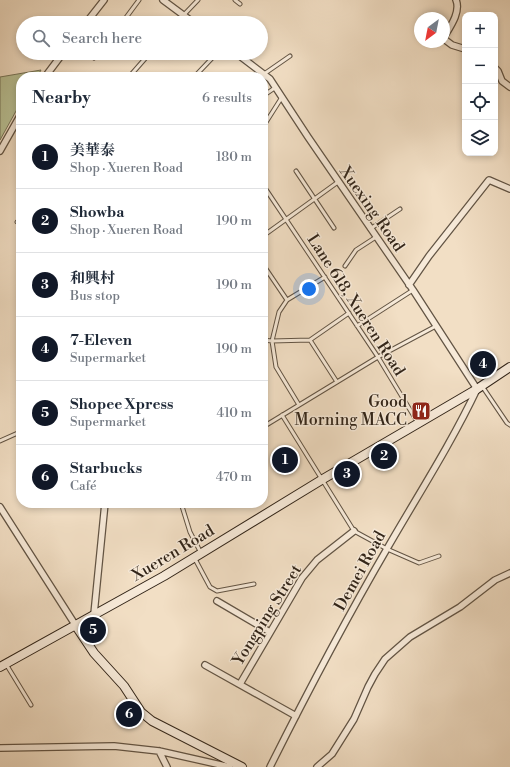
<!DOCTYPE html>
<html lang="en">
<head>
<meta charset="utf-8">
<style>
	body { margin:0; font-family:"Libre Bodoni","Noto Serif TC",serif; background:#f6f6f7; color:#1f2937 }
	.controls { position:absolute; right:12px; top:12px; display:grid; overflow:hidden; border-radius:8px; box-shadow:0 2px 6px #0003 }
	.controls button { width:36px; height:36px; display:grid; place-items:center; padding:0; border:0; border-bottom:1px solid #e0e1e3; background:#fff; color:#1f2937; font:20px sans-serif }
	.compass { position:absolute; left:414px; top:12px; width:36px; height:36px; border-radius:50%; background:#fff; box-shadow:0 2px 6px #0003; rotate:212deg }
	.you { position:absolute; left:309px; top:289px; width:14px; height:14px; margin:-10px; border:3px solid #fff; border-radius:50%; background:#1a73e8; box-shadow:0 0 0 6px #1a73e833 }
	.badge { display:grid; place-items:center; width:26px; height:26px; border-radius:50%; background:#111827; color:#fff; font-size:13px; font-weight:700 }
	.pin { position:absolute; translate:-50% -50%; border:2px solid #fff; box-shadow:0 1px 4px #0006 }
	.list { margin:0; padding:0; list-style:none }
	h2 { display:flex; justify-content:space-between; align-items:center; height:52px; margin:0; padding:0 16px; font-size:17px }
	h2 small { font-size:13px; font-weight:400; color:#747a83 }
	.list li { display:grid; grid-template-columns:26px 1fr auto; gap:12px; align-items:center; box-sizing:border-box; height:64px; padding:0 16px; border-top:1px solid #e0e1e3 }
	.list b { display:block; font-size:15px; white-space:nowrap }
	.list p { margin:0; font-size:13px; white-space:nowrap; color:#747a83 }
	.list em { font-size:13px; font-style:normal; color:#747a83 }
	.icon { flex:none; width:22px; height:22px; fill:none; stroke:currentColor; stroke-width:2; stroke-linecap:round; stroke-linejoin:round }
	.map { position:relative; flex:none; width:510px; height:767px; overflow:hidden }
	.search { position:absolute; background:#fff; box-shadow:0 2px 6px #0003; left:16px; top:16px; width:252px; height:44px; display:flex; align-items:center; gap:10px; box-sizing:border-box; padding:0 14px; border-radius:22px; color:#747a83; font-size:15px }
	.panel { position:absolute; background:#fff; box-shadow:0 2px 6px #0003; left:16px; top:72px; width:252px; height:436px; border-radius:16px }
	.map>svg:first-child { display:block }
</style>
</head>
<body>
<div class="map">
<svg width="510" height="767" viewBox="0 0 510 767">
	<defs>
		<pattern id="building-hatch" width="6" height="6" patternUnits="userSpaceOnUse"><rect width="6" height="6" fill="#daa491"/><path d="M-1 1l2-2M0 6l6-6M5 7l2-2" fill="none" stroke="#b18576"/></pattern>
	</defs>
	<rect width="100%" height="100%" fill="#f2dfc5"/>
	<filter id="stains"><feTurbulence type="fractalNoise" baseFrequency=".005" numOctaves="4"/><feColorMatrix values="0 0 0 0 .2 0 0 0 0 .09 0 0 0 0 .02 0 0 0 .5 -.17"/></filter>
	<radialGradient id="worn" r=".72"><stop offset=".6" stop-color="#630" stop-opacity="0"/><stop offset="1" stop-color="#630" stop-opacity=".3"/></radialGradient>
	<path fill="#b9c296" stroke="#767458" d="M41 70 37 77H21V102L0 140V77Z"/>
	<path fill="url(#building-hatch)" stroke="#322519" d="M125 704 139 718 133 724 119 710Z"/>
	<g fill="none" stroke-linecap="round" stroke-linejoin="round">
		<defs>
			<path id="lane" d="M235 0 240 4
				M122 23 139 0
				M176 23 198 0
				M94 58 99 53
				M264 74 290 56
				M129 77 150 53
				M193 77 197 74 217 53
				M263 96 276 87
				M263 127 282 97
				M296 171 334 228
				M263 185 378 357 418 423
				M17 222 21 223
				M370 229 400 209
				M263 236 338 182
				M264 266 287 300
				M345 266 356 250 376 237
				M357 326 413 290
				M263 340 272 341 310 340 337 382
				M310 340 349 313
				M482 386 507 423 510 425
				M299 405 276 367 272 341 279 312 287 300 325 277
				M282 415 354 531 387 549 419 563 439 556
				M263 427 378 357 436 326
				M0 441 20 432 21 382
				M181 503 190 532 201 553
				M195 559 210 587 217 591 254 584
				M6 664 31 705"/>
			<path id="street" d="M163 0 194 23
				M86 23 104 0
				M444 37C450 27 461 12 456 0
				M444 39 452 45 465 49
				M236 53 270 79 308 137 413 290 477 389C451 444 418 495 388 547 346 619 307 693 270 767
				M495 68 498 71 502 81 510 87
				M45 77 63 53
				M0 151 21 114
				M409 285 429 256 489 180 510 189
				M0 507 76 626
				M217 601 270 632
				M94 614 105 503
				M205 665 296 716
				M240 684 302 578 317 560 354 531
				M0 748 114 746 159 751 230 767
				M159 751 167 767
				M317 767 332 754 354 719 368 687 375 674 385 659 410 637 460 607 495 580 510 573"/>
			<path id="secondary" d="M76 626 94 653 124 686 141 712 152 721 242 767
				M0 667 164 576 323 479 477 389 510 367"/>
		</defs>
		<use href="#lane" stroke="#625444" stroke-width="5"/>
		<use href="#street" stroke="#625444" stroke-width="8"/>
		<use href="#secondary" stroke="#322519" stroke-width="10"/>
		<use href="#lane" stroke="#f7ead9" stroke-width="3"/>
		<use href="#street" stroke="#f7ead9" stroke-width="5.5"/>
		<use href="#secondary" stroke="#f7ead9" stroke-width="8"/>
	</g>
	<defs>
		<symbol id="restaurant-square" viewBox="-11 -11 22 22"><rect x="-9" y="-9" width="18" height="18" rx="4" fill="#8f2418" stroke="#f7ead9"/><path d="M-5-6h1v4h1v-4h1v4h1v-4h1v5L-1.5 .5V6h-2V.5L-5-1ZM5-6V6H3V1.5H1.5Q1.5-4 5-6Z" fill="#fff"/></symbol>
	</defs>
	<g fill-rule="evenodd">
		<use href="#restaurant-square" x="410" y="400" width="22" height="22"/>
	</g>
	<g text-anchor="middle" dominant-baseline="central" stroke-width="3" stroke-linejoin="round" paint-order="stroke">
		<g font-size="16" fill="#322519" stroke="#f7ead9">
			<text transform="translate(372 209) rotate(55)">Xuexing Road</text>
			<text transform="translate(356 305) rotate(57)">Lane 618, Xueren Road</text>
			<text transform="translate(173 553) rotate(-31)">Xueren Road</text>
			<text transform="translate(360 571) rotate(-61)">Demei Road</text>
			<text transform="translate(267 615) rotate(-58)">Yongping Street</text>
		</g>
		<g font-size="16" fill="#322519" stroke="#f7ead9" text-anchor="end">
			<text x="407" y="402">Good<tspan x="407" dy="18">Morning MACC</tspan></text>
		</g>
	</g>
	<rect width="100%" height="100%" filter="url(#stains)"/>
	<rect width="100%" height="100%" fill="url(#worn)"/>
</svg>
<div class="controls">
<button>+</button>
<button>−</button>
<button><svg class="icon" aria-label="locate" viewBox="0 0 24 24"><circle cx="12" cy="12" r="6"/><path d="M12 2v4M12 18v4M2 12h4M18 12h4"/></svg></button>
<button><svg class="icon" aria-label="layers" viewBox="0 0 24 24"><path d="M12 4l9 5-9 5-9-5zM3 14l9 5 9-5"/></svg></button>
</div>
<svg class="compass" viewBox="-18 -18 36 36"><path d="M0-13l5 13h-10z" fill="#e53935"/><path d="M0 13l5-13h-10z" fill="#747a83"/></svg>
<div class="you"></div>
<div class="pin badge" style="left:285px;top:460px">1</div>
<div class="pin badge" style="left:384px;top:456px">2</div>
<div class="pin badge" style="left:347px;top:474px">3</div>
<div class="pin badge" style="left:483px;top:364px">4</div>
<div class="pin badge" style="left:93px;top:630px">5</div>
<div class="pin badge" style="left:129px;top:714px">6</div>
<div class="search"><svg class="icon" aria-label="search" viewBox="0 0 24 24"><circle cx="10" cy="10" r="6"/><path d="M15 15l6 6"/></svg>Search here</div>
<section class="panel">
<h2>Nearby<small>6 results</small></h2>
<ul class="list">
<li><span class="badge">1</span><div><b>美華泰</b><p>Shop · Xueren Road</p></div><em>180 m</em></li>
<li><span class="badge">2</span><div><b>Showba</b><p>Shop · Xueren Road</p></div><em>190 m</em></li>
<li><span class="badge">3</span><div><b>和興村</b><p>Bus stop</p></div><em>190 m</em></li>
<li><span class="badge">4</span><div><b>7-Eleven</b><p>Supermarket</p></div><em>190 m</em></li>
<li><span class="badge">5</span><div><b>Shopee Xpress</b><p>Supermarket</p></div><em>410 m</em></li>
<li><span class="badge">6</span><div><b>Starbucks</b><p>Café</p></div><em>470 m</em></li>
</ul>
</section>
</div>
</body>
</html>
